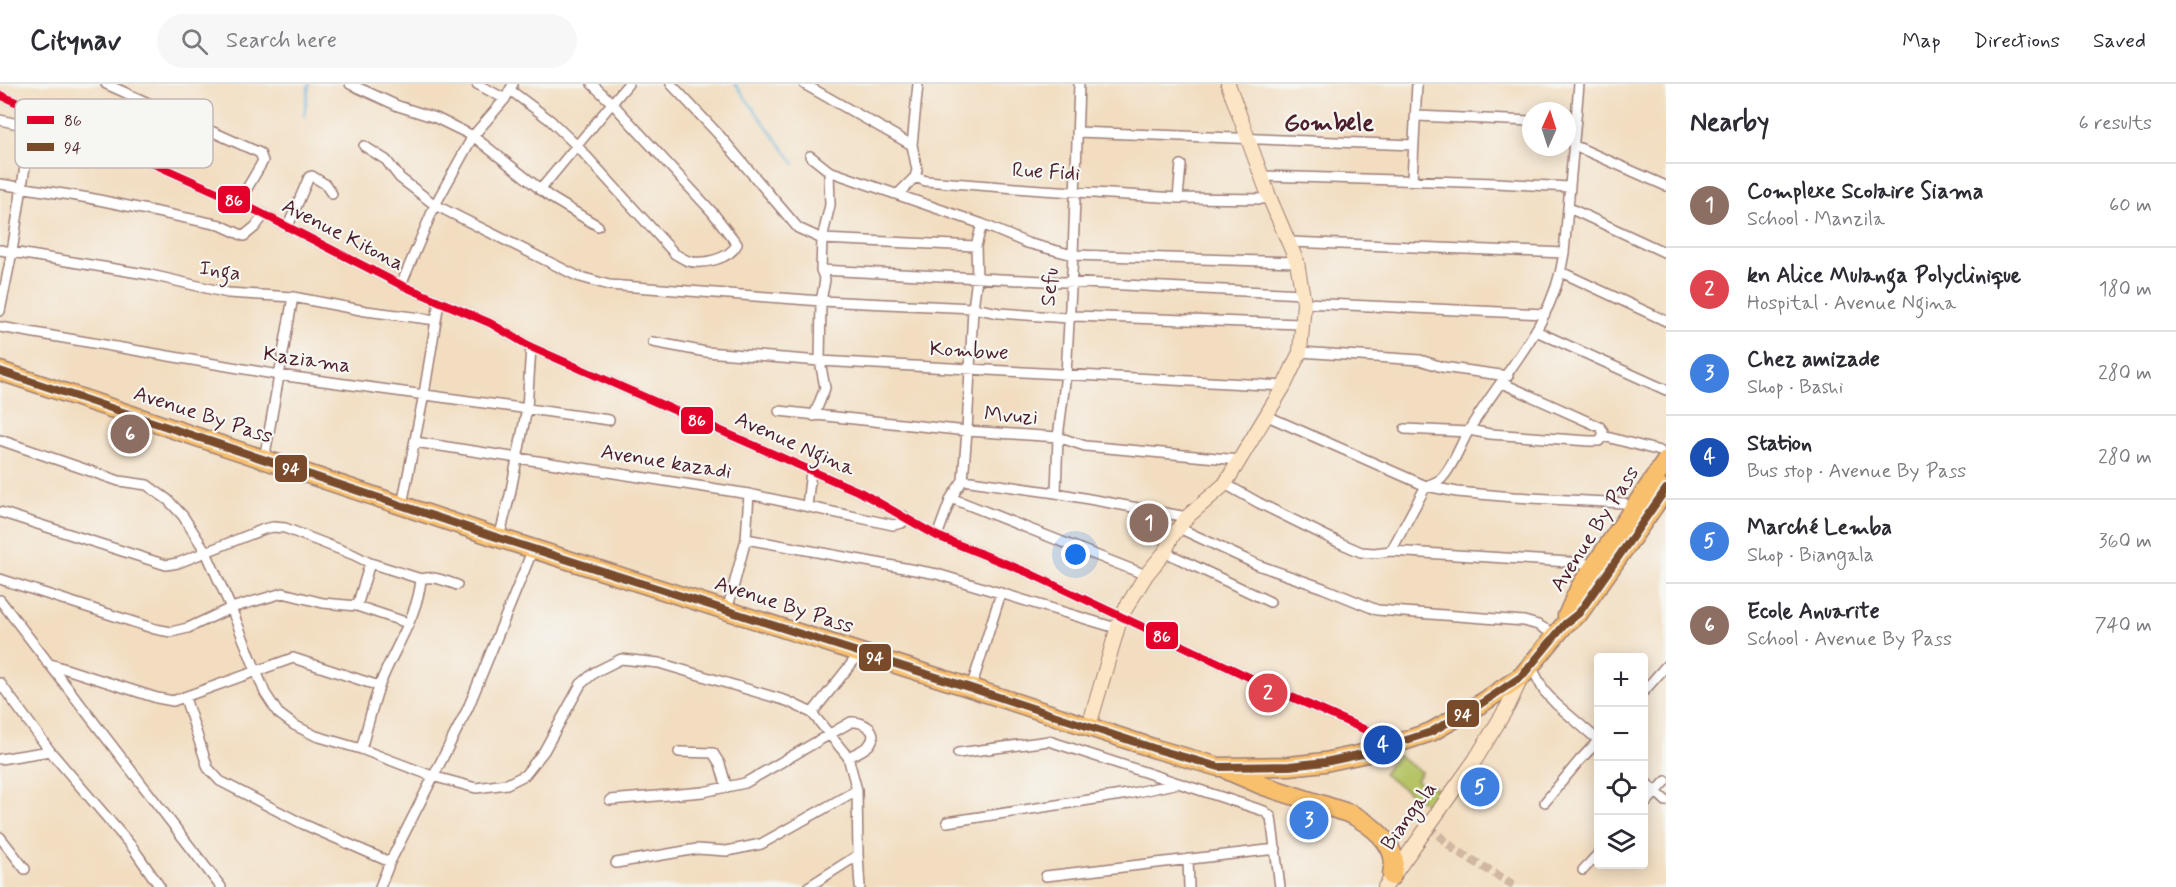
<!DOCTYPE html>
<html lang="en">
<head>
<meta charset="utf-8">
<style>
	body { margin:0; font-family:Mynerve,sans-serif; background:#f7f7f7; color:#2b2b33 }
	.controls { position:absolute; right:18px; bottom:18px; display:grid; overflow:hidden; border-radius:6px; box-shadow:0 3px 15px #0003 }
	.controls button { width:54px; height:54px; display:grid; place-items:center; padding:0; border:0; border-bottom:2px solid #e1e1e2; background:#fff; color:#2b2b33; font:30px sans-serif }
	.compass { position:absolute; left:1522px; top:18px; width:54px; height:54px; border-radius:50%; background:#fff; box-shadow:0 3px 15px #0003; rotate:3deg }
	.you { position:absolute; left:1076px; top:471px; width:21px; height:21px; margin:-15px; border:4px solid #fff; border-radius:50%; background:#1a73e8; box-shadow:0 0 0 9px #1a73e833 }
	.badge { display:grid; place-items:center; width:39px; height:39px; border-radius:50%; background:#d93025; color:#fff; font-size:20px; font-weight:700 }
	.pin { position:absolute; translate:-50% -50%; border:3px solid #fff; box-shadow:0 2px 6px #0006 }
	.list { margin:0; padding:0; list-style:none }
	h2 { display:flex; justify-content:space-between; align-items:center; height:78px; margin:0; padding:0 24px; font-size:26px }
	h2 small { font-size:20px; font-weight:400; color:#7c7c81 }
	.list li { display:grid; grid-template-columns:39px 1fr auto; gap:18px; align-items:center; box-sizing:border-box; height:84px; padding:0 24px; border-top:2px solid #e1e1e2 }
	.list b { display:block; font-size:22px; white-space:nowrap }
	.list p { margin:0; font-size:20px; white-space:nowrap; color:#7c7c81 }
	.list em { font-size:20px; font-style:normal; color:#7c7c81 }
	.icon { flex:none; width:33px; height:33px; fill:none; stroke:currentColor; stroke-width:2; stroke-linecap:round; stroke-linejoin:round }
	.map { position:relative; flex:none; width:1666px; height:803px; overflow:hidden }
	header { display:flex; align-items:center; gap:36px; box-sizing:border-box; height:84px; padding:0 30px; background:#fff; border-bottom:2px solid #e1e1e2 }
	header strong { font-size:28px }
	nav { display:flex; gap:33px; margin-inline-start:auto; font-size:21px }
	.search { width:420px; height:54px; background:#f7f7f7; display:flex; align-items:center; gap:15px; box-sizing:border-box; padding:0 21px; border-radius:33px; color:#7c7c81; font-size:22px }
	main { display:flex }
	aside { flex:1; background:#fff }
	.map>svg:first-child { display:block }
</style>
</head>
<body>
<header>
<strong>Citynav</strong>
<div class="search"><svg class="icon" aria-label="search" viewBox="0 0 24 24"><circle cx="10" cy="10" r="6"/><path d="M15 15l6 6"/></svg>Search here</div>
<nav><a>Map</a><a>Directions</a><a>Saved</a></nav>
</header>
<main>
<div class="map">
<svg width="1666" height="803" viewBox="0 0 1666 803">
	<rect width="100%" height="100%" fill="#f6f6f2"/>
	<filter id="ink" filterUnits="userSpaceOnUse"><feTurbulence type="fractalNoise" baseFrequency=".0167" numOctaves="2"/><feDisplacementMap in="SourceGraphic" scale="12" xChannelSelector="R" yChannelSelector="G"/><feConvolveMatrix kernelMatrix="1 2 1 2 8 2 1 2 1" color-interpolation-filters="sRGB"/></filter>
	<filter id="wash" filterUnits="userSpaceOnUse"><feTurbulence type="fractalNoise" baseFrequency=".008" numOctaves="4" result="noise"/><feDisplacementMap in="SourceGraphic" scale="24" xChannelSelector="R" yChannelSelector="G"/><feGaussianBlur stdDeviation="1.35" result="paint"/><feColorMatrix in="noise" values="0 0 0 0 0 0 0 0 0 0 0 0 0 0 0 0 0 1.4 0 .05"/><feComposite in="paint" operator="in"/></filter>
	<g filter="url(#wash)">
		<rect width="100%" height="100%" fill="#f2ddc0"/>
		<path fill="#b6c466" stroke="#807248" stroke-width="1.5" d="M1397 671 1421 688 1416 696 1426 704 1429 700 1440 708 1430 723 1383 690Z"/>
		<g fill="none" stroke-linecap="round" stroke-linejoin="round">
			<path stroke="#62b3dd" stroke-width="2" d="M735 0 795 80
				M304 32 309 0"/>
		</g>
	</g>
	<g filter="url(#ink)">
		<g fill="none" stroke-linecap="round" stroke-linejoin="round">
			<path stroke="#d0b7a2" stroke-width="9" stroke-dasharray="9 4.5" stroke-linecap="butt" d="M1429 742 1454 765 1517 803"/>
			<defs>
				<path id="street" d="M106 0 260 69 263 77 239 118
					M350 0 398 22 436 34 473 52 550 113 598 142
					M477 0 505 15
					M671 0 719 51 798 144 822 155 976 162
					M804 0 912 61
					M918 0 912 61 917 86 915 93 926 97 1042 106 1178 114 1270 115
					M510 6 550 36 578 63 675 170C679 172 683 175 688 177 703 181 730 175 737 160L713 129 612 19 592 0
					M0 11 239 118 401 201 490 239 531 263 862 409 937 452 1029 489 1287 611 1395 659
					M1416 32 1531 37
					M0 36 31 43
					M1077 48 1414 61
					M1573 61 1666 102
					M364 62 386 76 400 94 435 121 577 192 609 201 821 217 973 224 999 229 1068 234 1074 232 1302 240
					M810 72 829 87 982 140 1027 159 1073 171 1297 178
					M1263 92 1496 99 1570 103
					M1412 96 1417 0
					M0 100 89 114 220 141 244 152 255 143 264 131
					M540 106 628 0
					M898 110 915 93
					M1178 114 1181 81
					M1569 124 1666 169
					M288 142 309 93 312 92 325 100 332 110
					M1290 158 1564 169
					M0 166 151 191 228 209 293 213 366 227 436 236
					M821 186 1303 210
					M1561 188 1666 237
					M401 201 435 121 473 52 505 15 513 0
					M1304 219 1545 230
					M0 227 12 168 31 43 43 30
					M0 243 279 291 609 336
					M1536 247 1666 306
					M653 258 706 268 820 277 1284 302
					M1300 268 1420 276 1442 283 1508 292
					M1502 299 1600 343 1603 347V352
					M779 327 967 347 1058 353 1085 362 1239 376
					M1265 331 1426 402 1457 408 1513 413 1624 419
					M814 332 825 304 820 277 821 217 825 196 821 186 822 155 830 121 829 87
					M1405 345 1468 348
					M1469 346 1490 350 1589 357H1599L1603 352
					M1603 352 1660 367
					M0 356 119 397 147 401 168 416 183 432 206 468 231 524 265 609 278 629 294 641 316 652 361 665 432 692 476 704 507 700 525 691 544 667 581 600 595 588 621 575 659 579 787 617 812 629 848 673 857 706 858 771 860 803
					M415 358 749 410 893 441 902 439 904 432
					M264 376 293 213
					M963 396 1056 409 1187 433
					M1225 400 1259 419 1338 458 1361 468 1374 469 1391 467 1584 479 1594 482
					M1426 402C1431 400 1438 398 1442 394 1454 381 1460 361 1469 346 1505 286 1554 241 1564 169L1579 0
					M1056 409 1058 353 1066 290 1073 171 1079 0
					M951 414 1146 491
					M402 421 424 310 439 218
					M807 422 811 387
					M0 428 166 481 178 479 264 445 273 443 285 444 354 471 370 479 421 495C418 533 392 567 379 603 372 623 367 645 361 665
					M1179 444 1258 481 1323 504 1377 526 1524 537 1538 541 1556 551
					M937 452 951 414 963 396 967 347 973 224 977 194 976 162 982 140
					M499 454 510 411 527 324 531 263
					M746 455 937 490 1116 544
					M1391 467 1426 402
					M1165 468 1270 518
					M0 495 155 545 171 548 188 544 231 524 283 509 323 519 357 522 408 539
					M421 495C433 491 445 497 457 501
					M0 516 221 803
					M357 522 370 479
					M727 527 746 455 749 410
					M47 579 157 614 173 617 293 574 379 602
					M1531 582 1544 607 1556 620 1598 656
					M0 599 50 667 133 764 160 803
					M971 604 1001 509
					M1644 607 1666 582
					M185 614 208 684 220 697 303 740 390 778
					M812 629 860 569
					M679 668 713 669 720 680 727 704
					M958 669 1049 657 1264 727 1271 733 1280 803
					M0 675 50 667
					M1644 697 1666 717
					M610 716 703 708 745 699 851 638C863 637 881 647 869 661 864 666 855 670 848 673
					M1545 718 1579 677 1598 657
					M1644 721 1666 697
					M947 738 1128 710 1174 700
					M0 753 25 785
					M1188 775 1189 803
					M616 779 697 765 727 767 761 760 857 706
					M1583 786 1598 770
					M1046 792 1276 765
					M380 803 390 778 468 624 533 465
					M808 803 858 771"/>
				<path id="secondary" d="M1089 642 1121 532 1146 491 1165 468 1171 454 1187 433 1225 400 1284 302 1300 268 1304 219 1297 178 1270 115 1228 0
					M1385 803 1475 676 1508 622 1522 592"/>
				<path id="highway" d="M0 287 499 454 971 604 1156 665 1219 683 1289 682 1325 678 1367 669 1431 648 1482 619 1522 592 1565 540 1579 529 1666 405
					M1567 532 1580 503 1666 377
					M1229 687 1264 702 1351 730C1368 739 1391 755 1394 777 1394 781 1392 787 1392 792"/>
			</defs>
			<use href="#street" stroke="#9e7e76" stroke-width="12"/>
			<use href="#secondary" stroke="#9e7e76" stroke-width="16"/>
			<use href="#highway" stroke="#9e7e76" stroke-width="21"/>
			<use href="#street" stroke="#fff" stroke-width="9"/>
			<use href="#secondary" stroke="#fce5c4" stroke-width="14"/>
			<use href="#highway" stroke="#f8bf6c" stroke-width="18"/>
			<defs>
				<path id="bus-1" d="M0 11 239 118 401 201 490 239 531 263 862 409 937 452 1029 489 1287 611 1395 659"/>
				<path id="bus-2" d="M0 287 499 454 971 604 1156 665 1219 683 1289 682 1325 678 1367 669 1431 648 1482 619 1522 592 1565 540 1579 529 1666 405"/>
			</defs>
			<use href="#bus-1" stroke="#f6f6f2" stroke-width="12"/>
			<use href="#bus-2" stroke="#f6f6f2" stroke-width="12"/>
			<use href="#bus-1" stroke="#e4002b" stroke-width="8"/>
			<use href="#bus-2" stroke="#7a4b2a" stroke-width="8"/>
		</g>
	</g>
	<g text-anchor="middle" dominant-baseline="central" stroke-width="4.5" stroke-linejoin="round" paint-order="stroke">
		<g font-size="21" fill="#4a1f2b" stroke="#f6f6f2">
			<text transform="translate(1046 88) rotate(3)">Rue Fidi</text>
			<text transform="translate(343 151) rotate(27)">Avenue Kitona</text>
			<text transform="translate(220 187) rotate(9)">Inga</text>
			<text transform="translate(1050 203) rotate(-85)">Sefu</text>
			<text transform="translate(969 267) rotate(3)">Kombwe</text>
			<text transform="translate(307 276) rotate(8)">Kaziama</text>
			<text transform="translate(203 331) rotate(18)">Avenue By Pass</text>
			<text transform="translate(1011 332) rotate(4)">Mvuzi</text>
			<text transform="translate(795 360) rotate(24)">Avenue Ngina</text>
			<text transform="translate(666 378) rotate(9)">Avenue kazadi</text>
			<text transform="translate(1595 445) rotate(-57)">Avenue By Pass</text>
			<text transform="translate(784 521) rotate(18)">Avenue By Pass</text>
			<text transform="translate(1409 732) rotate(-54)">Biangala</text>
		</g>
		<g font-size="24" font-weight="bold" fill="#4a1f2b" stroke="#f6f6f2">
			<text x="1329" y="39">Gombele</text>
		</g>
	</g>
	<rect x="15" y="15" width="198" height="69" rx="9" fill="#f6f6f2" stroke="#c2b6b6" stroke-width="1.5"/>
	<rect x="27" y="32" width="27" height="8" fill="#e4002b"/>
	<rect x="27" y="59" width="27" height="8" fill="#7a4b2a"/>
	<g font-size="16" fill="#4a1f2b">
		<text x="64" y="42">86</text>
		<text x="64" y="69">94</text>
	</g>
	<g stroke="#f6f6f2" stroke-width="2">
		<rect x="217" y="101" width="34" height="29" rx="6" fill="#e4002b"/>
		<rect x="680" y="322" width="34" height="29" rx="6" fill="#e4002b"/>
		<rect x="274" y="370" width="34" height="29" rx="6" fill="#7a4b2a"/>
		<rect x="1145" y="537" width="34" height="29" rx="6" fill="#e4002b"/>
		<rect x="858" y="559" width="34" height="29" rx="6" fill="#7a4b2a"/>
		<rect x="1446" y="615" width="34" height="29" rx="6" fill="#7a4b2a"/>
	</g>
	<g font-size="16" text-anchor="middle" font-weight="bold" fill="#fff">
		<text x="234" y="122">86</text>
		<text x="697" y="342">86</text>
		<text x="291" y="390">94</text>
		<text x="1162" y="558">86</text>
		<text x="875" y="579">94</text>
		<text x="1463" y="636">94</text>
	</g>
</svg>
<div class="controls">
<button>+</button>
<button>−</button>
<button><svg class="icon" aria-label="locate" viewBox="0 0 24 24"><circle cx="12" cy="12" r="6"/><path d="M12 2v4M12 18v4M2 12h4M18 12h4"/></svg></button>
<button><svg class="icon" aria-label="layers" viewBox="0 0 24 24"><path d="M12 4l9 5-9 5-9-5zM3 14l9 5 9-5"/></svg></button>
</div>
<svg class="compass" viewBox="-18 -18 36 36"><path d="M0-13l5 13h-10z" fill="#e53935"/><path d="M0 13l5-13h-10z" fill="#7c7c81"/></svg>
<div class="you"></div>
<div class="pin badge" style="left:1149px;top:439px;background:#8d6e63">1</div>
<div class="pin badge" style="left:1268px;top:609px;background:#e0444e">2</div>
<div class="pin badge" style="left:1309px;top:736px;background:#3f7fe0">3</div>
<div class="pin badge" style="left:1383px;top:661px;background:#1a4fb4">4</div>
<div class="pin badge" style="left:1480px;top:703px;background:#3f7fe0">5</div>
<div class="pin badge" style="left:130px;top:350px;background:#8d6e63">6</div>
</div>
<aside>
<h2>Nearby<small>6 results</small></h2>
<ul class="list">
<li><span class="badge" style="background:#8d6e63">1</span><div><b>Complexe Scolaire Siama</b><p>School · Manzila</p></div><em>60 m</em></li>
<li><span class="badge" style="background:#e0444e">2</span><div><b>kn Alice Mulanga Polyclinique</b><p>Hospital · Avenue Ngina</p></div><em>180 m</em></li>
<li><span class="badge" style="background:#3f7fe0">3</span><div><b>Chez amizade</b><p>Shop · Bashi</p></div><em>280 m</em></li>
<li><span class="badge" style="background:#1a4fb4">4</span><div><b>Station</b><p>Bus stop · Avenue By Pass</p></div><em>280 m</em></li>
<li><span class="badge" style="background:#3f7fe0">5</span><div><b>Marché Lemba</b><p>Shop · Biangala</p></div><em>360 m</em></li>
<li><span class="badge" style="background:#8d6e63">6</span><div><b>Ecole Anuarite</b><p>School · Avenue By Pass</p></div><em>740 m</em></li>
</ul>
</aside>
</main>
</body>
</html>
